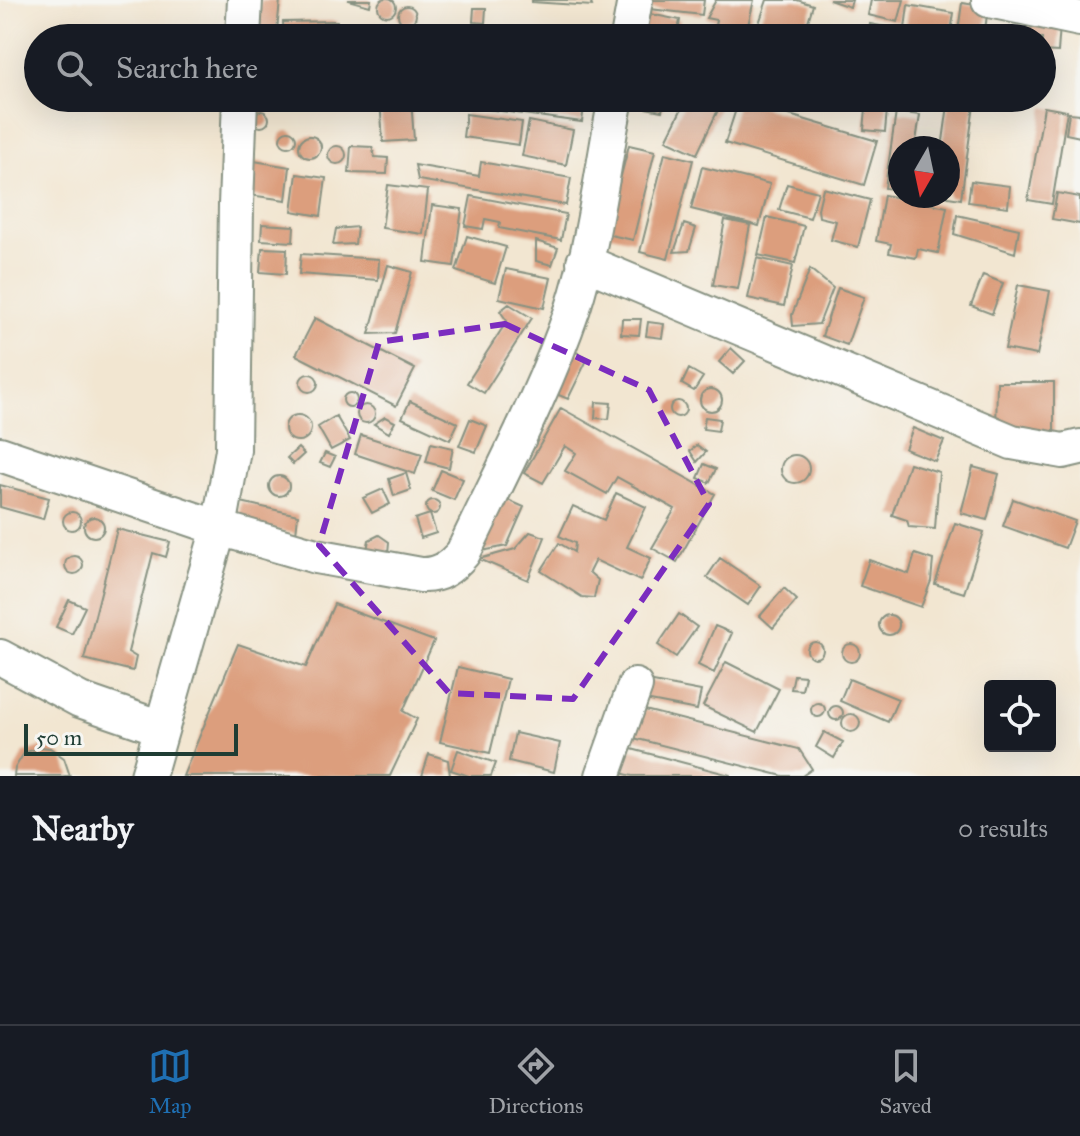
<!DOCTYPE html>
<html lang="en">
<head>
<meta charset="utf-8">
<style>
	body { margin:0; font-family:"IM FELL Great Primer",serif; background:#20242c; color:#f1f3f6 }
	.controls { position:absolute; right:24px; bottom:24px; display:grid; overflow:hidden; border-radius:8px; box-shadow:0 8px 32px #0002 }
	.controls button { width:72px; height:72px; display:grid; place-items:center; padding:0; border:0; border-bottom:2px solid #363941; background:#171b24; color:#f1f3f6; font:40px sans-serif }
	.compass { position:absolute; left:888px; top:136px; width:72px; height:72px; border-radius:50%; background:#171b24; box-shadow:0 8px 32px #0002; rotate:189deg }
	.scale { position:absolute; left:24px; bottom:20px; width:214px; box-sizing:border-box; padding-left:8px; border:4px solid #1f3d34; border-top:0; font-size:22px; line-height:28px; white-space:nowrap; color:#1f3d34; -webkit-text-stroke:6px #f6f6f2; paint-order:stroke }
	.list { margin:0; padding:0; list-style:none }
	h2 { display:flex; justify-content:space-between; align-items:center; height:104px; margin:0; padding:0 32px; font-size:34px }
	h2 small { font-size:26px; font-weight:400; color:#9ea1a6 }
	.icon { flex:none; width:44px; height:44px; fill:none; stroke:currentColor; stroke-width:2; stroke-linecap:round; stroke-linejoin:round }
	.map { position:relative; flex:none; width:1080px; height:776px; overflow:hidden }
	.search { position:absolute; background:#171b24; box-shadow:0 8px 32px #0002; left:24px; right:24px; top:24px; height:88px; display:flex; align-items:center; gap:20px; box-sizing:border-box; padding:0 28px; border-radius:44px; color:#9ea1a6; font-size:30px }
	.sheet { height:248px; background:#171b24 }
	nav { display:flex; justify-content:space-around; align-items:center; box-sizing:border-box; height:112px; border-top:2px solid #363941; background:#171b24; font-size:22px; color:#9ea1a6 }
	nav a { display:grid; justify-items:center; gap:4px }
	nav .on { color:#1f6fb2 }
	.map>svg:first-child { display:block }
</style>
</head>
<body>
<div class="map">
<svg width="1080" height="776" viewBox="0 0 1080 776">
	<rect width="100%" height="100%" fill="#f6f6f2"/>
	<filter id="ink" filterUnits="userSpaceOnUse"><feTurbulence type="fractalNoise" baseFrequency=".0125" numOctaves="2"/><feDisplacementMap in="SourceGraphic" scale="16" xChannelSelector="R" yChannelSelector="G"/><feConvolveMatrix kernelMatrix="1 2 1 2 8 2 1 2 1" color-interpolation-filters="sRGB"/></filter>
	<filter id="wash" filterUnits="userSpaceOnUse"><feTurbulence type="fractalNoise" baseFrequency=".006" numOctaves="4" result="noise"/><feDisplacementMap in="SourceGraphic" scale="32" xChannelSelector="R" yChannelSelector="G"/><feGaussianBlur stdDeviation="1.8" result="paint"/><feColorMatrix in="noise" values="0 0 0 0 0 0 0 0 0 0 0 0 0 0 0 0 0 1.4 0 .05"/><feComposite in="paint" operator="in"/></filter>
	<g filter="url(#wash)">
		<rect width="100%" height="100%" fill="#f2e6d1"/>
		<g id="blocks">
			<path fill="#dc9e7d" d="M378 7a9 9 0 1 1 18 0a9 9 0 1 1-18 0Z
				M261 0H280L277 31 257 28Z
				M348 0H371L370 6Z
				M532 0H590L592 6 532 2Z
				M651 0H704L702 15 650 9Z
				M716 0H754L745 38 713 36 716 20 706 18Z
				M767 0H797L813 5 803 38H754Z
				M829 0H852L850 7Z
				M871 0H904L898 22 868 15Z
				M962 3 988 7 984 38H957Z
				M908 5 954 13 950 38 904 37Z
				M398 15a9 9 0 1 1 18 0a9 9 0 1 1-18 0Z
				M474 8H486L485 23 473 22Z
				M645 13 680 20 677 37 642 30Z
				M337 21 338 38H284L283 22Z
				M870 24 897 29 895 38H868Z
				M1027 24 1060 25 1058 52 1042 51V38H1026Z
				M469 31V38H447L448 32Z
				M474 98H585L582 122 471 107Z
				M642 98H669L664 103 662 111 640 107Z
				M687 98H697L719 108 697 154 666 140Z
				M763 98H783L780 105Z
				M867 98H888L885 132 864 130Z
				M894 98H929L928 106 894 101Z
				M949 98H975L961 199 948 197V148H942Z
				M411 99 414 140 383 142 380 100Z
				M739 100 877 141 864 185 725 143Z
				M1044 107 1067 111 1052 204 1028 200Z
				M253 119a8 8 0 1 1 16 0a8 8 0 1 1-16 0Z
				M896 112 920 115 915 148H900V190L885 188Z
				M1069 113 1080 114V137L1066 134Z
				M466 114 522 122 519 145 463 137Z
				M529 121 573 130 566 165 522 156Z
				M280 139a8 8 0 1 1 16 0a8 8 0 1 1-16 0Z
				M299 147a11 11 0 1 1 22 0a11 11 0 1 1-22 0Z
				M629 145 655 151 633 240 606 234Z
				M351 146 372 147 375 157 388 158 387 174 349 173Z
				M328 155a9 9 0 1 1 18 0a9 9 0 1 1-18 0Z
				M665 153 693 160 668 259 640 252Z
				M254 161 290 167 286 200 249 195Z
				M481 162 571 178 566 205 418 180 415 165 479 176Z
				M702 167 770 184 759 226 691 209Z
				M297 174 326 178 321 216 292 211Z
				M971 181 1010 186 1008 207 968 202Z
				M787 184 818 192 810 218 779 210Z
				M388 185 428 190 423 234 382 228Z
				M823 188 870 200 858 247 831 240 836 221 819 217 818 209Z
				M1057 193 1080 197V224L1052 219Z
				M884 195 947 207 938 253 918 249 916 258 889 253 891 244 876 241Z
				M471 196 566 214 561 240 499 228 500 222 485 219 483 229 465 226Z
				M432 205 462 209 454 266 425 262Z
				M957 215 1019 229 1015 253 954 234Z
				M767 217 804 226 795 263 758 255Z
				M725 220 750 225 738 289 713 285Z
				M262 224 294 226 293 242 261 240Z
				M684 224 696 228 689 251 674 252Z
				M357 227 355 244 333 245 336 229Z
				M467 236 506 247 495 283 456 271Z
				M536 241 558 248 552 265 536 261Z
				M262 248 287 249 286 274 260 272Z
				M301 254 379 259 378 280 299 274Z
				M757 258 793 266 784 306 748 298Z
				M388 265 412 272 395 333 369 334Z
				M506 269 551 278 544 308 499 298Z
				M810 269 833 288 819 324 793 326 792 315Z
				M983 275 1003 283 992 314 971 306Z
				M1018 285 1050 291 1037 355 1005 349Z
				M838 288 864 297 847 345 822 336Z
				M509 304 532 318 484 393 467 383 507 321 500 311Z
				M315 318 415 369 396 406 296 355Z
				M622 319H641L639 335 621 334Z
				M648 322 664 324 662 338 646 336Z
				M731 348 745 361 733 374 719 362Z
				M574 351 588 358 568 399 554 393Z
				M689 369 703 377 694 391 682 384Z
				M300 383a9 9 0 1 1 18 0a9 9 0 1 1-18 0Z
				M997 382H1054V432L996 431Z
				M700 400a11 11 0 1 1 22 0a11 11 0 1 1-22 0Z
				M343 400a7 7 0 1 1 14 0a7 7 0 1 1-14 0Z
				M670 409a8 8 0 1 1 16 0a8 8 0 1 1-16 0Z
				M410 401 458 423 450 440 402 418Z
				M596 402 611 403 609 419 595 418Z
				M357 414a9 9 0 1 1 18 0a9 9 0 1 1-18 0Z
				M561 408 715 494 677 562 652 548 675 509 617 477 607 494 565 471 576 453 565 446 543 483 524 473Z
				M285 428a13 13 0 1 1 26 0a13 13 0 1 1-26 0Z
				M336 416 350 440 331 450 318 427Z
				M385 417 395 422 389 433 374 424Z
				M705 417 720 419 718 431 703 429Z
				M470 419 487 426 476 452 459 446Z
				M913 428 944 441 935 461 905 449Z
				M361 435 422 454 415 474 355 454Z
				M431 443 453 448 449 468 426 462Z
				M697 445 706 452 697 462 690 451Z
				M298 448 304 454 293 464 287 458Z
				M325 453 335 457 330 467 320 463Z
				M781 469a14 14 0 1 1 28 0a14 14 0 1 1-28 0Z
				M909 463 939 472 935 529 909 527 907 520 892 515Z
				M704 464 716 469 709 483 698 478Z
				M973 467 999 474 987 520 961 513Z
				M441 470 463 479 454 500 432 491Z
				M406 473 411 490 394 496 389 479Z
				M269 486a10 10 0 1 1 20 0a10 10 0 1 1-20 0Z
				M0 485 49 498 43 519 0 507Z
				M383 489 390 504 372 513 363 498Z
				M616 493 646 507 627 547 651 558 640 581 595 560 589 572 598 580 594 598 582 597 541 571 559 543 574 552 575 543 559 536 573 506 604 520Z
				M501 497 524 507 507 546 477 552Z
				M1013 499 1075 521 1065 548 1003 526Z
				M426 507a7 7 0 1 1 14 0a7 7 0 1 1-14 0Z
				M241 502 298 515 296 534 238 522Z
				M63 521a9 9 0 1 1 18 0a9 9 0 1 1-18 0Z
				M430 514 436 533 421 538 415 519Z
				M84 527a10 10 0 1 1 20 0a10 10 0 1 1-20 0Z
				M955 523 984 532 964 593 935 584Z
				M117 529 170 542 166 557 153 553 128 652 136 657 133 671 84 659Z
				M530 532 545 537 528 580 479 559 515 549Z
				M379 535 389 542 388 553 367 550 369 540Z
				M915 554 933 560 931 581 921 607 860 586 869 560 909 574Z
				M65 565a9 9 0 1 1 18 0a9 9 0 1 1-18 0Z
				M720 558 761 586 748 605 707 577Z
				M784 588 797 600 773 628 760 616Z
				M69 600 85 607 72 634 56 627Z
				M334 604 434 641 403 711 417 719 390 776H183L238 644 306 667Z
				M679 614 697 627 676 657 658 645Z
				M879 625a10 10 0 1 1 20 0a10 10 0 1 1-20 0Z
				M715 626 732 633 714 673 698 665Z
				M807 650a8 8 0 1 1 16 0a8 8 0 1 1-16 0Z
				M842 653a9 9 0 1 1 18 0a9 9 0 1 1-18 0Z
				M726 662 779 689 757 732 703 706Z
				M458 667 508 679 490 753 440 742Z
				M794 675 805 676 802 690 791 689Z
				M849 679 898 699 888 722 840 701Z
				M648 681 701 691 697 710 645 700Z
				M811 710a7 7 0 1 1 14 0a7 7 0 1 1-14 0Z
				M829 713a7 7 0 1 1 14 0a7 7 0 1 1-14 0Z
				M633 707 799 749 812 769 802 776H783L626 736Z
				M842 723a9 9 0 1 1 18 0a9 9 0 1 1-18 0Z
				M824 732 843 742 834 758 816 747Z
				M515 733 560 743 554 772 509 761Z
				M41 747 50 748 64 758 70 776H14L15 768 24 753Z
				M624 747 730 775V776H632L617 772Z
				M458 750 496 763 491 776H469L451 770Z
				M429 754 448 760 450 776H422Z"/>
		</g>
	</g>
	<g filter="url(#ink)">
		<use href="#blocks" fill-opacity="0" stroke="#889282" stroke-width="2"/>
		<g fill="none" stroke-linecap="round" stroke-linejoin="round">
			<defs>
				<path id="street" d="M989 0 1080 19
					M243 38 245 0
					M628 38 635 0
					M584 262 1012 442 1063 451 1080 447
					M0 454 219 528 316 556 421 575C440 576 451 567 463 553 501 473 544 393 573 308 594 243 603 165 616 98
					M0 657 80 700 161 728
					M148 776 219 528 233 450 236 205 240 98
					M603 776 635 686"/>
			</defs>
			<use href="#street" stroke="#889282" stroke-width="38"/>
			<use href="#street" stroke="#fff" stroke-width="34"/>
		</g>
	</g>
	<path fill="none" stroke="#7b2cbf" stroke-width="6" stroke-dasharray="16 10" stroke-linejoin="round" d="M505 324 649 390 709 504 573 699 449 693 319 545 379 342Z"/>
</svg>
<div class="controls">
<button><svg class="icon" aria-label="locate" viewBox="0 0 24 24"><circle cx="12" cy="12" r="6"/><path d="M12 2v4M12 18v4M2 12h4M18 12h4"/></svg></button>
</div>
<svg class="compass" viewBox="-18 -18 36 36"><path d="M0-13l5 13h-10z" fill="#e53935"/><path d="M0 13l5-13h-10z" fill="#9ea1a6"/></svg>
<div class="scale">50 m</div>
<div class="search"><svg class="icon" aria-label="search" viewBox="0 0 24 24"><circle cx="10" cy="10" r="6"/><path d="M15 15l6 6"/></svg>Search here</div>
</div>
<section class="sheet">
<h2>Nearby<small>0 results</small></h2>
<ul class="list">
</ul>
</section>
<nav>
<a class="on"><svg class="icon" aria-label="map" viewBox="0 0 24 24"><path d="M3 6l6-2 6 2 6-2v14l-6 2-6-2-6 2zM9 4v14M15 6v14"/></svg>Map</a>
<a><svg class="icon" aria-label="directions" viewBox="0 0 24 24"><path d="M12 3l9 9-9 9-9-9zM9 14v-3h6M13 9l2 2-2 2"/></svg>Directions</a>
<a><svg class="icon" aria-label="saved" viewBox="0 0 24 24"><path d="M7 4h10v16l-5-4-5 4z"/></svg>Saved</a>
</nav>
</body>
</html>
